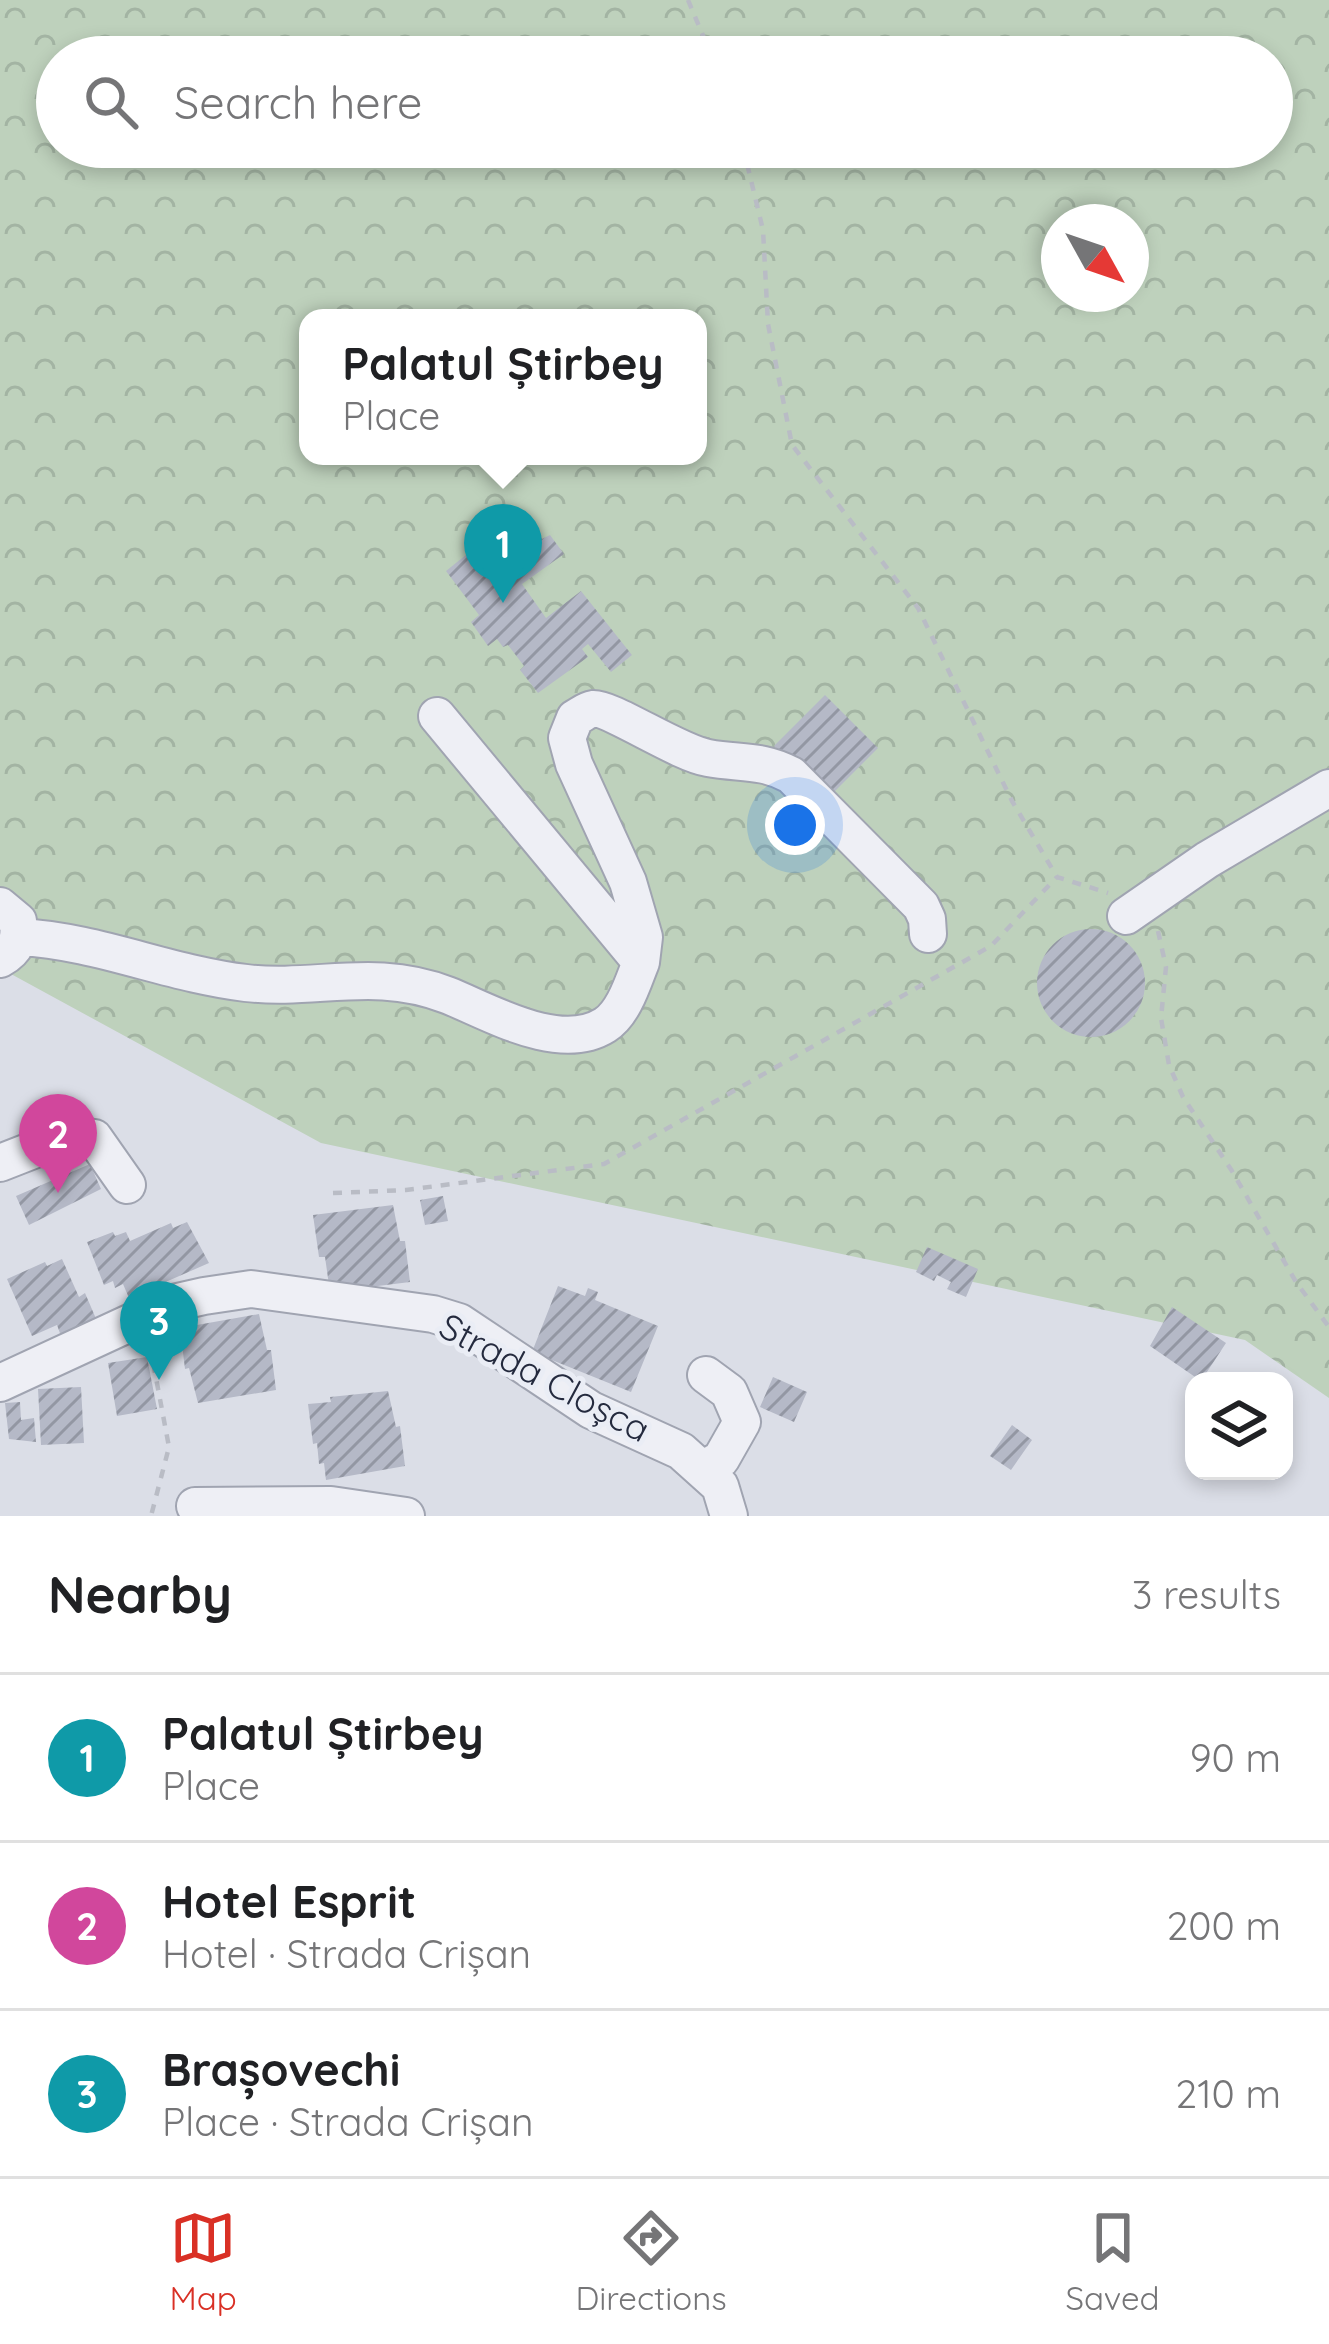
<!DOCTYPE html>
<html lang="en">
<head>
<meta charset="utf-8">
<style>
	body { margin:0; font-family:Quicksand,sans-serif; background:#f2f2f2; color:#202124 }
	.controls { position:absolute; right:36px; bottom:36px; display:grid; overflow:hidden; border-radius:24px; box-shadow:0 6px 18px #0003 }
	.controls button { width:108px; height:108px; display:grid; place-items:center; padding:0; border:0; border-bottom:3px solid #e0e0e0; background:#fff; color:#202124; font:60px sans-serif }
	.compass { position:absolute; left:1041px; top:204px; width:108px; height:108px; border-radius:50%; background:#fff; box-shadow:0 6px 18px #0003; rotate:130deg }
	.you { position:absolute; left:795px; top:825px; width:42px; height:42px; margin:-30px; border:9px solid #fff; border-radius:50%; background:#1a73e8; box-shadow:0 0 0 18px #1a73e833 }
	.badge { display:grid; place-items:center; width:78px; height:78px; border-radius:50%; background:#d93025; color:#fff; font-size:39px; font-weight:700 }
	.pin { position:absolute; translate:-50% -99px; filter:drop-shadow(0 3px 6px #0008) }
	.pin::after { content:''; position:absolute; top:63px; width:42px; height:36px; background:inherit; clip-path:polygon(0 0,100% 0,50% 100%) }
	.popup { position:absolute; left:299px; top:309px; width:408px; height:156px; box-sizing:border-box; display:grid; place-content:center; border-radius:24px; background:#fff; filter:drop-shadow(0 3px 9px #0005); font-size:39px; white-space:nowrap; color:#757577 }
	.popup b { font-size:45px; color:#202124 }
	.popup::after { content:''; position:absolute; left:50%; top:100%; margin-left:-24px; border:24px solid transparent; border-top-color:#fff }
	.list { margin:0; padding:0; list-style:none }
	h2 { display:flex; justify-content:space-between; align-items:center; height:156px; margin:0; padding:0 48px; font-size:51px }
	h2 small { font-size:39px; font-weight:400; color:#757577 }
	.list li { display:grid; grid-template-columns:78px 1fr auto; gap:36px; align-items:center; box-sizing:border-box; height:168px; padding:0 48px; border-top:3px solid #e0e0e0 }
	.list b { display:block; font-size:45px; white-space:nowrap }
	.list p { margin:0; font-size:39px; white-space:nowrap; color:#757577 }
	.list em { font-size:39px; font-style:normal; color:#757577 }
	.icon { flex:none; width:66px; height:66px; fill:none; stroke:currentColor; stroke-width:2; stroke-linecap:round; stroke-linejoin:round }
	.map { position:relative; flex:none; width:1329px; height:1516px; overflow:hidden }
	.search { position:absolute; background:#fff; box-shadow:0 6px 18px #0003; left:36px; right:36px; top:36px; height:132px; display:flex; align-items:center; gap:30px; box-sizing:border-box; padding:0 42px; border-radius:66px; color:#757577; font-size:45px }
	.sheet { height:660px; background:#fff }
	nav { display:flex; justify-content:space-around; align-items:center; box-sizing:border-box; height:168px; border-top:3px solid #e0e0e0; background:#fff; font-size:33px; color:#757577 }
	nav a { display:grid; justify-items:center; gap:6px }
	nav .on { color:#d93025 }
	.map>svg:first-child { display:block }
</style>
</head>
<body>
<div class="map">
<svg width="1329" height="1516" viewBox="0 0 1329 1516">
	<defs>
		<pattern id="forest-crowns" width="20" height="18" patternUnits="userSpaceOnUse" patternTransform="scale(3)"><rect width="20" height="18" fill="#bed1bc"/><path d="M2 6a3 3 0 1 1 6 0M12 15a3 3 0 1 1 6 0" fill="none" stroke="#a3b4a3"/></pattern>
		<pattern id="building-hatch" width="6" height="6" patternUnits="userSpaceOnUse" patternTransform="scale(3)"><rect width="6" height="6" fill="#b5b9c7"/><path d="M-1 1l2-2M0 6l6-6M5 7l2-2" fill="none" stroke="#9397a3"/></pattern>
	</defs>
	<rect width="100%" height="100%" fill="#dbdee7"/>
	<path fill="url(#forest-crowns)" fill-rule="evenodd" d="M0 0H1329V1398L1245 1340 321 1143 0 968ZM57 57H1272V147H57ZM1059 222H1131V294H1059ZM308 318H698V456H308Z"/>
	<path fill="url(#building-hatch)" d="M527 517 542 539 550 535 564 554 522 584 546 618 581 591 632 655 611 672 588 644 582 649 588 657 538 693 520 670 524 666 508 645 503 647 497 639 488 646 471 622 479 615 446 571 482 542 487 547Z
		M825 695 878 748 828 798 774 746Z
		M1037 983a54 54 0 1 1 108 0a54 54 0 1 1-108 0Z
		M90 1164 101 1189 29 1225 16 1196Z
		M443 1196 448 1221 425 1225 420 1200Z
		M393 1205 400 1241H405L410 1282 330 1292 325 1257H319L313 1215Z
		M187 1222 209 1263 129 1298 123 1284 115 1288 113 1281 104 1285 87 1242 113 1232 115 1236 126 1232 130 1241 171 1223 173 1228Z
		M927 1247 978 1269 966 1297 947 1289 951 1282 937 1275 934 1281 916 1272Z
		M62 1259 79 1297 85 1293 97 1321 61 1336 57 1325 32 1336 7 1279 45 1262 47 1266Z
		M558 1286 585 1296 588 1288 598 1292 595 1300 658 1326 631 1392 532 1352Z
		M1172 1307 1226 1343 1201 1381 1150 1346Z
		M259 1314 267 1350H271L276 1390 198 1403 189 1368 185 1369 180 1328Z
		M147 1357 157 1409 117 1416 108 1363Z
		M773 1377 807 1392 794 1422 760 1407Z
		M81 1387 84 1443 41 1445 38 1389Z
		M388 1391 396 1427 400 1426 405 1466 326 1480 324 1463 319 1464 317 1443 313 1444 308 1404 331 1402 330 1397Z
		M20 1402 21 1420 34 1418 36 1442 9 1439 5 1403Z
		M1012 1425 1032 1440 1011 1470 990 1456Z"/>
	<g fill="none" stroke-linecap="round" stroke-linejoin="round">
		<defs>
			<path id="minor" d="M0 906 18 921C20 939 17 950 0 959
				M1126 916 1207 860 1329 788
				M20 937C97 941 169 974 246 983 316 991 375 967 447 995 488 1011 559 1054 605 1025 624 1013 633 982 641 962L437 716
				M641 962 644 937 628 882 574 764 567 738 575 718C581 715 586 710 593 709 610 707 678 753 708 758 740 764 761 759 791 775L921 906 927 919 928 934
				M0 1163 69 1136 94 1138 127 1185
				M0 1383 173 1303 204 1296 251 1289 433 1314 459 1322 591 1410 681 1451 720 1486 729 1516
				M704 1469 721 1459 742 1422 729 1392 706 1375
				M195 1506 331 1505 406 1516"/>
		</defs>
		<use href="#minor" stroke="#a0a4b1" stroke-width="40"/>
		<path stroke="#b9bcc5" stroke-width="4.5" stroke-dasharray="9 9" stroke-linecap="butt" d="M688 0 712 57
			M743 147 763 230 768 324 792 445 918 608 1012 801 1057 877 1108 893
			M1158 931 1166 967 1161 1018 1169 1065 1183 1097 1232 1171 1296 1282 1329 1327
			M333 1193 406 1190 604 1164 991 946 1057 877
			M150 1346 169 1447 151 1516"/>
		<use href="#minor" stroke="#eeeff5" stroke-width="36"/>
	</g>
	<g text-anchor="middle" dominant-baseline="central" stroke-width="10" stroke-linejoin="round" paint-order="stroke">
		<g font-size="36" fill="#242a3e" stroke="#eaedf5">
			<text transform="translate(545 1377) rotate(28)">Strada Cloșca</text>
		</g>
	</g>
</svg>
<div class="controls">
<button><svg class="icon" aria-label="layers" viewBox="0 0 24 24"><path d="M12 4l9 5-9 5-9-5zM3 14l9 5 9-5"/></svg></button>
</div>
<svg class="compass" viewBox="-18 -18 36 36"><path d="M0-13l5 13h-10z" fill="#e53935"/><path d="M0 13l5-13h-10z" fill="#757577"/></svg>
<div class="you"></div>
<div class="pin badge" style="left:503px;top:603px;background:#0f9aa8">1</div>
<div class="popup"><b>Palatul Știrbey</b>Place</div>
<div class="pin badge" style="left:58px;top:1193px;background:#d1479c">2</div>
<div class="pin badge" style="left:159px;top:1380px;background:#0f9aa8">3</div>
<div class="search"><svg class="icon" aria-label="search" viewBox="0 0 24 24"><circle cx="10" cy="10" r="6"/><path d="M15 15l6 6"/></svg>Search here</div>
</div>
<section class="sheet">
<h2>Nearby<small>3 results</small></h2>
<ul class="list">
<li><span class="badge" style="background:#0f9aa8">1</span><div><b>Palatul Știrbey</b><p>Place</p></div><em>90 m</em></li>
<li><span class="badge" style="background:#d1479c">2</span><div><b>Hotel Esprit</b><p>Hotel · Strada Crișan</p></div><em>200 m</em></li>
<li><span class="badge" style="background:#0f9aa8">3</span><div><b>Brașovechi</b><p>Place · Strada Crișan</p></div><em>210 m</em></li>
</ul>
</section>
<nav>
<a class="on"><svg class="icon" aria-label="map" viewBox="0 0 24 24"><path d="M3 6l6-2 6 2 6-2v14l-6 2-6-2-6 2zM9 4v14M15 6v14"/></svg>Map</a>
<a><svg class="icon" aria-label="directions" viewBox="0 0 24 24"><path d="M12 3l9 9-9 9-9-9zM9 14v-3h6M13 9l2 2-2 2"/></svg>Directions</a>
<a><svg class="icon" aria-label="saved" viewBox="0 0 24 24"><path d="M7 4h10v16l-5-4-5 4z"/></svg>Saved</a>
</nav>
</body>
</html>
